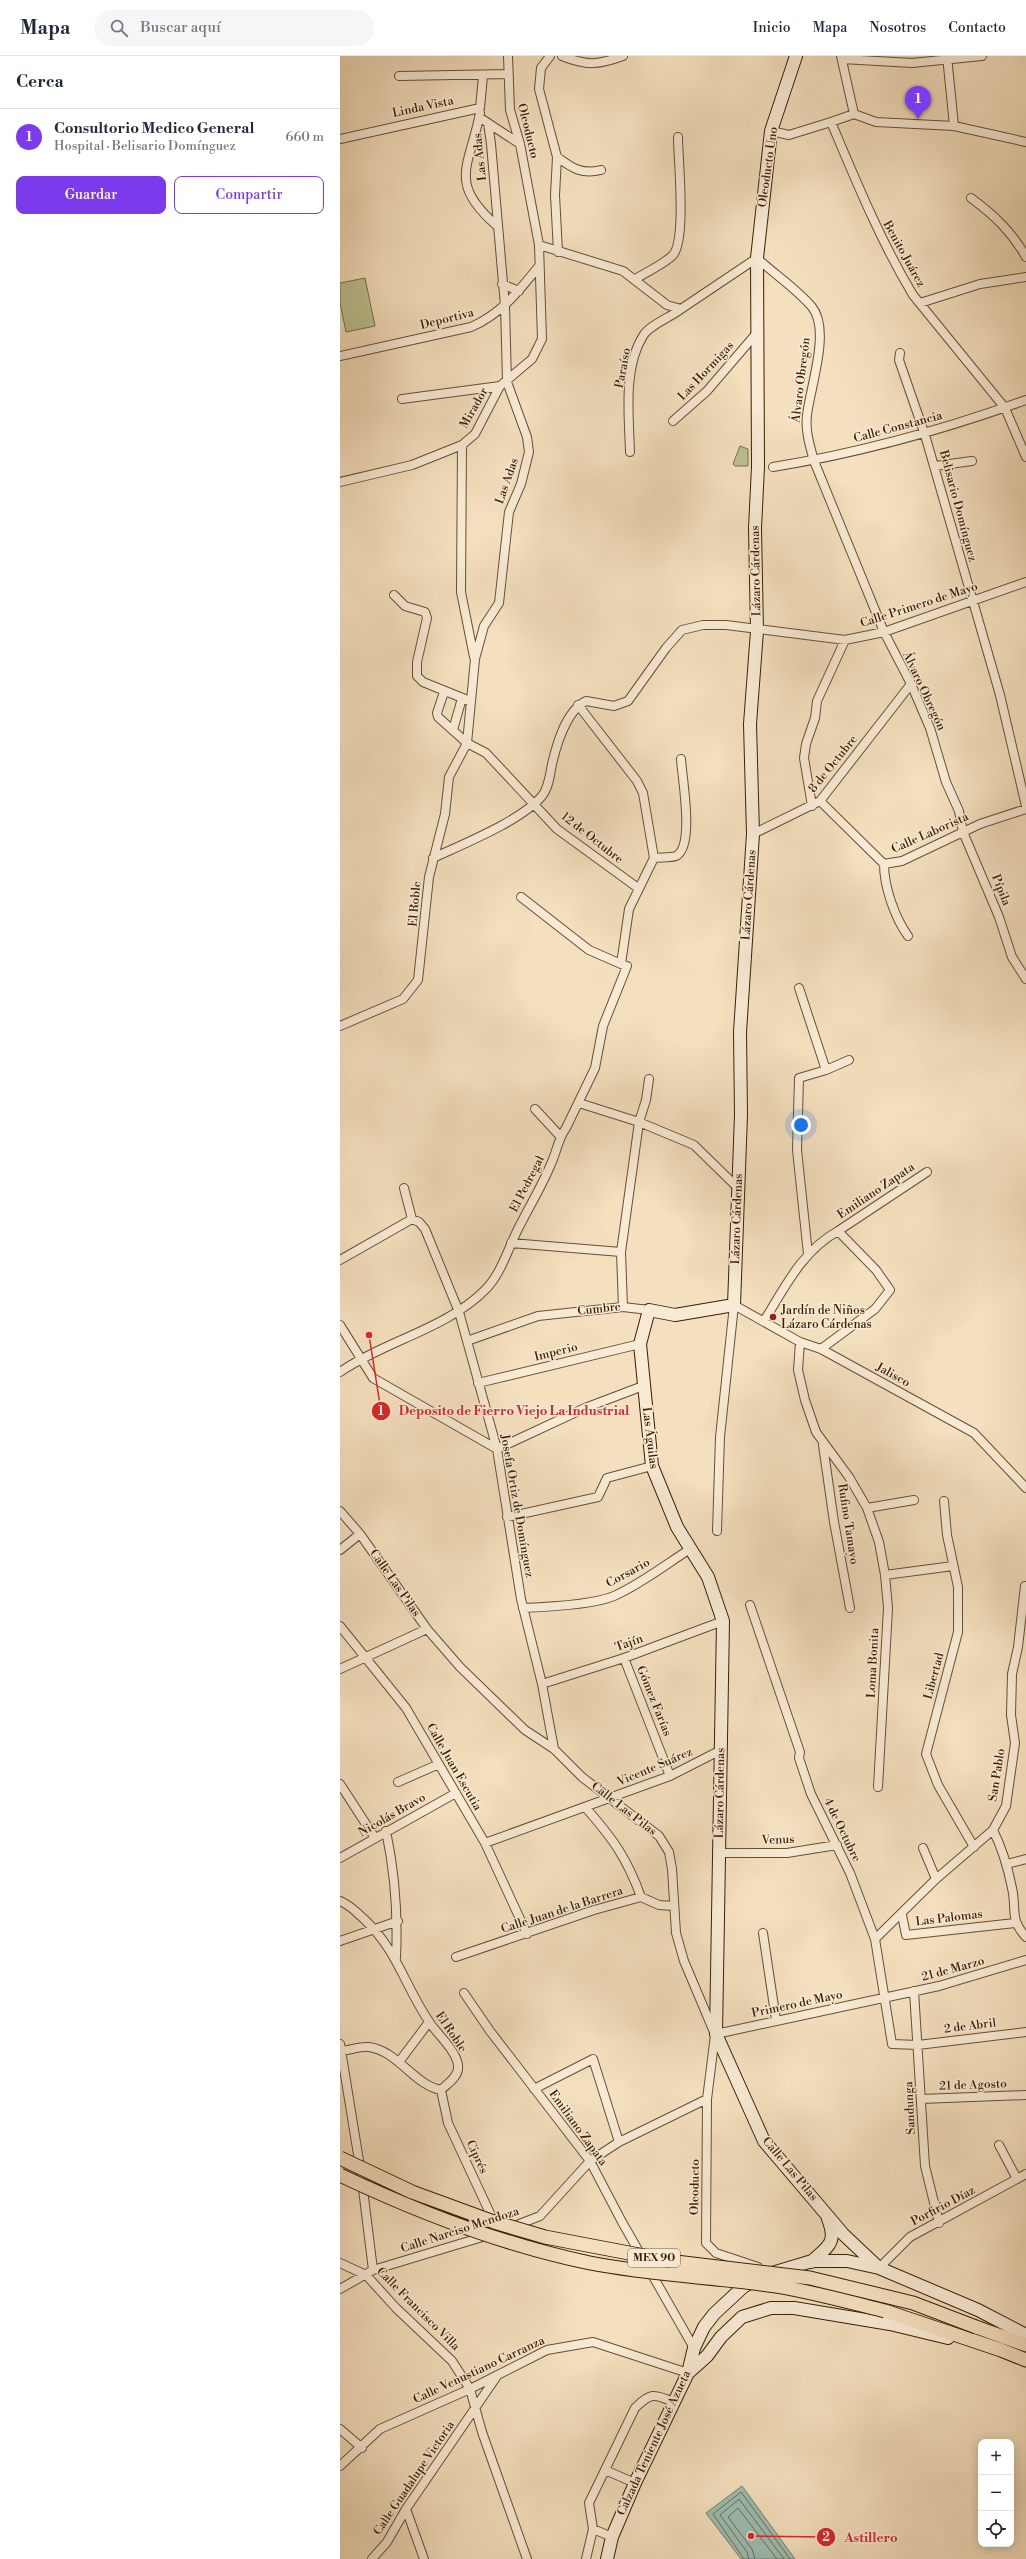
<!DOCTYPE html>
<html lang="es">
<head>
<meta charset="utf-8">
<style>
	body { margin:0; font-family:"Libre Bodoni",serif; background:#f6f6f7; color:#1f2937 }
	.controls { position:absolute; right:12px; bottom:12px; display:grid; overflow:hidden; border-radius:8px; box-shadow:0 2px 10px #0003 }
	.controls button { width:36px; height:36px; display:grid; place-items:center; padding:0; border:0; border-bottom:1px solid #e0e1e3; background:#fff; color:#1f2937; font:20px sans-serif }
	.you { position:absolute; left:461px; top:1069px; width:14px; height:14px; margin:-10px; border:3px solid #fff; border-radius:50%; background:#1a73e8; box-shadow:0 0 0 6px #1a73e833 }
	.badge { display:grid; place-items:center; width:26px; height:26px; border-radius:50%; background:#7c3aed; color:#fff; font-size:13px; font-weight:700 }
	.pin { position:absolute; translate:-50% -33px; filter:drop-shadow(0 1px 2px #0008) }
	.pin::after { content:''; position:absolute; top:21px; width:14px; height:12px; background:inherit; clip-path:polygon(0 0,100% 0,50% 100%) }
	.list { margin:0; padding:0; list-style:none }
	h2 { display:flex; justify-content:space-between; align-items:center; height:52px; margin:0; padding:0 16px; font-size:17px }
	h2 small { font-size:13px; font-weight:400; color:#747a83 }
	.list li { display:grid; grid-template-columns:26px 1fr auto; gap:12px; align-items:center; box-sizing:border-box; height:56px; padding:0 16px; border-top:1px solid #e0e1e3 }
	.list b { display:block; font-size:15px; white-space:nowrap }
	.list p { margin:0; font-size:13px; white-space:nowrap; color:#747a83 }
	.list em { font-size:13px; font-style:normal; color:#747a83 }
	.actions { display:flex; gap:8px; padding:12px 16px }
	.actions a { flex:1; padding:9px 0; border:1px solid #7c3aed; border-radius:8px; text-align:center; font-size:14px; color:#7c3aed }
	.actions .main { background:#7c3aed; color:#fff }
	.icon { flex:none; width:22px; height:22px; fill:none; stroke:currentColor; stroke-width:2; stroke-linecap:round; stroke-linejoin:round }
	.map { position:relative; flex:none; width:686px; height:2503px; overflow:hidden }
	header { display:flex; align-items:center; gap:24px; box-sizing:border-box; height:56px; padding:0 20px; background:#fff; border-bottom:1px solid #e0e1e3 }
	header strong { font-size:19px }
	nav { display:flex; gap:22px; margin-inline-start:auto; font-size:14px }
	.search { width:280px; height:36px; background:#f6f6f7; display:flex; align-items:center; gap:10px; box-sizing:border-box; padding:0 14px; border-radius:22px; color:#747a83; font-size:15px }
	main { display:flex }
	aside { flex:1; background:#fff }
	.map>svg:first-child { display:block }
</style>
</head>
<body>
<header>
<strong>Mapa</strong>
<div class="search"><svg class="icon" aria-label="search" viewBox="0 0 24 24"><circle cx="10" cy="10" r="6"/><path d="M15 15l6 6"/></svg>Buscar aquí</div>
<nav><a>Inicio</a><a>Mapa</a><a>Nosotros</a><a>Contacto</a></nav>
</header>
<main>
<aside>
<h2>Cerca<small></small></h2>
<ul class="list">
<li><span class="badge">1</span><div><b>Consultorio Medico General</b><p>Hospital · Belisario Domínguez</p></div><em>660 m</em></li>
</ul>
<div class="actions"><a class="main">Guardar</a><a>Compartir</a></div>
</aside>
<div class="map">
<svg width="686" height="2503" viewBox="0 0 686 2503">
	<rect width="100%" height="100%" fill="#f4dfbe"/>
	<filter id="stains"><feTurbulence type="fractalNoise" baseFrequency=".005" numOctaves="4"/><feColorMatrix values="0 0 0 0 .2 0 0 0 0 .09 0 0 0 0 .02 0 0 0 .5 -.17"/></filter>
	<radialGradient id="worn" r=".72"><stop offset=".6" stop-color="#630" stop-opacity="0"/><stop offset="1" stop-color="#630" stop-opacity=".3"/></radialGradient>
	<path fill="#bbc291" stroke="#7a704a" d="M25 222 35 270 6 276 0 247V227Z
		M400 390 408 393V410H395L393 408Z"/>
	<path fill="#9cbdb1" stroke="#757e6b" d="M402 2430 455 2503H401L366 2457Z"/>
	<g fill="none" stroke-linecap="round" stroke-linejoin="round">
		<path stroke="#6b6e5a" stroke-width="1" d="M404 2503 373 2458 401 2436 450 2503
			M409 2503 407 2496 380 2459 399 2443 444 2503
			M415 2503 412 2493 388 2461 398 2452 437 2503"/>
		<defs>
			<path id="street" d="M210 0 201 12 199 33 217 101 215 139 218 196
				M222 0C247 10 258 9 283 0
				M501 0 514 58
				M607 0 614 70
				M502 3 572 7 642 0
				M59 20 168 18
				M140 57C130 110 107 126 156 169
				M514 58 536 66 614 70 686 86
				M491 66 514 58
				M148 67 180 88
				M431 75 449 79 491 66C516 125 540 184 573 239L665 352 686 401
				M0 83 140 52 143 20
				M217 101C232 112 242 119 261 114
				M631 142C654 159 672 176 686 201
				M199 189 283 215 327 249 341 253 417 202C434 218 457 233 472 251 491 274 470 332 467 359 465 375 470 390 474 405L544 576 571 628 590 672 606 726 619 755 623 776 659 861 672 901 686 923
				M295 223C307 216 322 209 332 200 347 187 338 103 338 81
				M162 228 179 235
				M580 247 640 228 686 221
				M560 297 559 304 585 379 660 639 686 750
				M0 300 131 271C160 259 179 235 199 210
				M62 343 160 330
				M333 365 367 335 415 279
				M122 389 121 536 134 601
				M290 396C289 360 283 312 303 280 309 269 331 261 341 253
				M595 410 632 405
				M433 411C520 397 603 374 686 344
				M0 426 72 409 122 389 135 378 160 330 192 303 202 283 199 189 180 88 170 54 168 0
				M54 539 65 550 85 556 87 562 77 606V620L83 626 130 645
				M104 636 97 657 98 661 127 687 146 697 217 773 298 832
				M238 649 297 725 303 737 314 802
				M113 674 122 642
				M480 745 544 808 562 805 640 768 686 753
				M472 750 464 702 466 688 475 662 477 645 505 584
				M413 778 480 745 571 628
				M93 802C123 788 181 765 202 740 209 731 210 718 212 708 217 687 226 655 246 645L274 650 288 645 326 592 342 574 363 569H386L505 584 544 576 686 526
				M314 802C320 801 330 802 336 800 355 791 342 722 341 703
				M544 808C544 831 555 862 568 880
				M181 841 249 894 281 908
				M459 932 486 1014 459 1022 457 1094 468 1198
				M0 970 63 943 78 924 89 821 105 758 109 721 127 687 135 603 144 570 159 547 169 456 181 428 189 396 187 381 167 326 165 250 151 88 148 67 139 61
				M486 1014 509 1004
				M239 1047 299 1066 354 1089 398 1132
				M195 1053 220 1080
				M64 1132 72 1163 79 1166 85 1173 119 1256 157 1393 181 1543 202 1628 214 1693
				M498 1175 587 1116
				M171 1187 281 1196
				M0 1204 72 1163
				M283 1251 281 1196 299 1066 306 1044 309 1023
				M424 1265C445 1231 462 1195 498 1175L536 1214 550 1234 535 1253 481 1293
				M0 1269 33 1322 157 1393
				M127 1285 198 1260 283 1251 309 1254
				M460 1286 458 1314 465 1344 476 1376 509 1421 527 1452 539 1486 545 1519 548 1552 538 1731
				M0 1316C45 1285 106 1273 145 1234 161 1218 168 1193 178 1173 189 1151 202 1130 211 1108 217 1095 218 1083 226 1072L255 1012 263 970 287 910 281 908 289 853 314 802
				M138 1327 300 1288
				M483 1389 494 1466 510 1552
				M157 1393 245 1352 303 1330
				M604 1445 607 1479 618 1531V1576L586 1698 598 1729 634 1791
				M527 1452 574 1444
				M0 1455 20 1478 87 1573 120 1611 185 1674 214 1693 242 1721 319 1780 329 1796 332 1813 336 1877 344 1905 374 1976
				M167 1461 258 1441 267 1422 312 1410
				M377 1475 380 1381 394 1249 460 1286 481 1293 634 1377 686 1432
				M0 1494 20 1478
				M545 1519 613 1510
				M410 1549 460 1696 459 1702 471 1738 510 1817 535 1883 552 1988 578 1989 686 1976
				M183 1552C208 1551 253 1549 274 1540 301 1528 325 1509 350 1493
				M0 1570 66 1652 145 1787 187 1878
				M284 1602 330 1720
				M0 1613 87 1573
				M202 1628 284 1602 383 1565
				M58 1726 99 1708
				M0 1728 35 1782
				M246 1752C273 1783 287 1802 301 1841
				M653 1774C662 1792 668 1812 672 1832 677 1853 669 1863 686 1881
				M46 1775C55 1817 58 1859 56 1902
				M145 1787 330 1720 381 1694
				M583 1792 596 1823
				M379 1797H447L497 1789
				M0 1802 116 1737
				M667 1808 686 1803
				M0 1845C10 1849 16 1856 24 1863 58 1895 65 1931 90 1967 98 1979 120 1998 118 2013 117 2022 107 2028 101 2034 74 2029 58 1995 29 1991 21 1990 10 1994 1 1995
				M562 1859 566 1879 675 1867
				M423 1877 436 1964
				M535 1883 596 1823 653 1774 666 1750 675 1687 671 1659 672 1618 678 1591 685 1530
				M0 1885 58 1865
				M116 1901 254 1854 301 1841 319 1849 334 1850
				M574 1935 585 2110 599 2167
				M124 1937 150 1975 250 2105 282 2166 354 2292
				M376 1978 599 1930 686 1904
				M375 1979 367 2043 366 2187 376 2197 418 2211
				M0 1988 21 2117 33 2214 0 2233
				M59 2006 89 1966
				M194 2033 253 2003 279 2086
				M101 2034 108 2067 155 2168
				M581 2043 686 2039
				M659 2089 677 2123
				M0 2207 26 2219 56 2252 112 2305 130 2333 142 2376 187 2503
				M539 2212 570 2181 686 2118
				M33 2214 159 2176 200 2160 250 2105 279 2086 367 2043
				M0 2373 22 2392
				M0 2410 40 2373 130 2333 207 2294 253 2286 348 2317
				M265 2414 295 2427
				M66 2453 84 2503
				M253 2473 272 2481
				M32 2503 47 2486 66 2453 157 2320
				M246 2503 253 2473 249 2447 295 2352C310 2337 314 2337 333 2346"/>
			<path id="secondary" d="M456 0 431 75 417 202 418 411 415 472 417 575 410 668 413 778 400 976 401 1059 394 1249 335 1259 309 1254 300 1288 312 1410 337 1471 368 1521 383 1565 376 1978 424 2085 503 2178 539 2212
				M471 2206C487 2191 498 2188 488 2163
				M348 2317 367 2300 381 2281 402 2261 431 2252H454L550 2268 608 2282
				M267 2503 272 2481 295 2427 348 2317 354 2292 364 2271 374 2258 403 2231 422 2220 472 2205H507L539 2212 638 2254 686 2279"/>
			<path id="primary" d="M545 2255 661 2294 686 2304
				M636 2271 686 2289"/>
		</defs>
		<use href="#street" stroke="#684f32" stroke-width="10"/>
		<use href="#secondary" stroke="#3a1f03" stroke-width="14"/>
		<use href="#primary" stroke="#3a1f03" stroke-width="15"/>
		<use href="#street" stroke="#f8ead5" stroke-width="8"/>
		<use href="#secondary" stroke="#f8ead5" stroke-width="12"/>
		<use href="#primary" stroke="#f4dfbe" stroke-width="13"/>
		<defs>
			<path id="primary-bridge" d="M0 2102 72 2136 154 2166 205 2181 336 2206 470 2222 573 2247 636 2271
				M0 2119C80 2157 163 2189 250 2207 311 2219 374 2221 436 2230 473 2236 509 2246 545 2255"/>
		</defs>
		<use href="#primary-bridge" stroke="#3a1f03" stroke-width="15" stroke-linecap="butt"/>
		<use href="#primary-bridge" stroke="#f4dfbe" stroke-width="13"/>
	</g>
	<circle fill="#8f2418" stroke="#f8ead5" stroke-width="1.5" cx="433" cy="1261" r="4"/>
	<g text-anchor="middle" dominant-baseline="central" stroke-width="3" stroke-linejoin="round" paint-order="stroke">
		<rect fill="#f8ead5" stroke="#735c42" stroke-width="1" x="288" y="2193" width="52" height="18" rx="3"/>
		<g font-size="11" font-weight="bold" fill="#3a1f03">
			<text x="314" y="2202">MEX 90</text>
		</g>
		<g font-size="12" fill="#3a1f03" stroke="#f8ead5">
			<text transform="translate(83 51) rotate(-12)">Linda Vista</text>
			<text transform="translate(188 75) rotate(76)">Oleoducto</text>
			<text transform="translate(140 101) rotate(-96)">Las Adas</text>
			<text transform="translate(428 111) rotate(-82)">Oleoducto Uno</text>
			<text transform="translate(564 198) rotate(61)">Benito Juárez</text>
			<text transform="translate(107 263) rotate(-14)">Deportiva</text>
			<text transform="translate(283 312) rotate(-79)">Paraíso</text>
			<text transform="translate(366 315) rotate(-47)">Las Hormigas</text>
			<text transform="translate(461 324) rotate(-83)">Álvaro Obregón</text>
			<text transform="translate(134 352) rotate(-60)">Mirador</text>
			<text transform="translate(558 371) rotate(-15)">Calle Constancia</text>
			<text transform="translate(167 425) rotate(-71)">Las Adas</text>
			<text transform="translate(618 450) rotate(75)">Belisario Domínguez</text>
			<text transform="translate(416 515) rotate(-91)">Lázaro Cárdenas</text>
			<text transform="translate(579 549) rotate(-18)">Calle Primero de Mayo</text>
			<text transform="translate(584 635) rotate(65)">Álvaro Obregón</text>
			<text transform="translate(493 708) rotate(-51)">8 de Octubre</text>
			<text transform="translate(590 777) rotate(-24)">Calle Laborista</text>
			<text transform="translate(252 782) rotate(38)">12 de Octubre</text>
			<text transform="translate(661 834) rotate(68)">Pípila</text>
			<text transform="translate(409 839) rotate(-86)">Lázaro Cárdenas</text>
			<text transform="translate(75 848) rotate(-85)">El Roble</text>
			<text transform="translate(187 1128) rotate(-63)">El Pedregal</text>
			<text transform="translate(536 1135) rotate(-34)">Emiliano Zapata</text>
			<text transform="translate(397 1163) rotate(-88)">Lázaro Cárdenas</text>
			<text transform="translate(259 1253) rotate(-6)">Cumbre</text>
			<text transform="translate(216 1296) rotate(-14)">Imperio</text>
			<text transform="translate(553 1319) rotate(29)">Jalisco</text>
			<text transform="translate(310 1382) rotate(83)">Las Águilas</text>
			<text transform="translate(177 1450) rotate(80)">Josefa Ortiz de Domínguez</text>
			<text transform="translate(508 1468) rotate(81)">Rufino Tamayo</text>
			<text transform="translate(288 1517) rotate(-29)">Corsario</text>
			<text transform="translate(55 1527) rotate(55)">Calle Las Pilas</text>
			<text transform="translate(289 1587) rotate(-20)">Tajín</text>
			<text transform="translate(533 1607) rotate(-87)">Loma Bonita</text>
			<text transform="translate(594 1620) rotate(-75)">Libertad</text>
			<text transform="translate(314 1645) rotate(68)">Gómez Farías</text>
			<text transform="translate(114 1711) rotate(60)">Calle Juan Escutia</text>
			<text transform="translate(315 1711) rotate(-23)">Vicente Suárez</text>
			<text transform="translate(657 1719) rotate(-81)">San Pablo</text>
			<text transform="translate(380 1737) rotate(-89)">Lázaro Cárdenas</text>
			<text transform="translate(284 1753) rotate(38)">Calle Las Pilas</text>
			<text transform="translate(52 1759) rotate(-30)">Nicolás Bravo</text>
			<text transform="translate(502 1774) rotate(64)">4 de Octubre</text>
			<text transform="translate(438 1784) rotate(-2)">Venus</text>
			<text transform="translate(222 1854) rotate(-18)">Calle Juan de la Barrera</text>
			<text transform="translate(609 1862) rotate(-7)">Las Palomas</text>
			<text transform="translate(613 1913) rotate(-15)">21 de Marzo</text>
			<text transform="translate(457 1948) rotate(-12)">Primero de Mayo</text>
			<text transform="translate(630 1970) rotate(-7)">2 de Abril</text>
			<text transform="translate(111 1976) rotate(56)">El Roble</text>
			<text transform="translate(633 2029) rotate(-2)">21 de Agosto</text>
			<text transform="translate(570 2052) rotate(-93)">Sandunga</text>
			<text transform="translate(238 2072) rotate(54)">Emiliano Zapata</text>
			<text transform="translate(137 2101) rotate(65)">Ciprés</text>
			<text transform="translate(450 2113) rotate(50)">Calle Las Pilas</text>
			<text transform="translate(355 2131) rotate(-89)">Oleoducto</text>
			<text transform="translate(603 2150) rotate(-28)">Porfirio Díaz</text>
			<text transform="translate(120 2174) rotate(-18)">Calle Narciso Mendoza</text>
			<text transform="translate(78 2253) rotate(45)">Calle Francisco Villa</text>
			<text transform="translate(139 2314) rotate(-25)">Calle Venustiano Carranza</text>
			<text transform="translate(314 2387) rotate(-65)">Calzada Teniente José Azueta</text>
			<text transform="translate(74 2422) rotate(-56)">Calle Guadalupe Victoria</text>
		</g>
		<g font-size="12" fill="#3a1f03" stroke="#f8ead5" text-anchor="start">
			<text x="441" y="1254">Jardín de Niños<tspan x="441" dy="14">Lázaro Cárdenas</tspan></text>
		</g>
	</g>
	<path fill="none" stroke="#d62828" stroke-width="1.5" d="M29 1279L41 1355M411 2480L486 2481"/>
	<g fill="#d62828" stroke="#f8ead5" stroke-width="1.5">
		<circle cx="29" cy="1279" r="4"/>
		<circle cx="411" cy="2480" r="4"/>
		<circle cx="41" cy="1355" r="10"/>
		<circle cx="486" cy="2481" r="10"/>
	</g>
	<g font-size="12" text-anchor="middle" font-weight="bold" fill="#fff">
		<text x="41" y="1359">1</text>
		<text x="486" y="2485">2</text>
	</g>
	<g font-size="13" text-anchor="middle" font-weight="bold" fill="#d62828" stroke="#f8ead5" stroke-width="3" stroke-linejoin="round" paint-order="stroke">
		<text x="174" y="1359">Deposito de Fierro Viejo La Industrial</text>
		<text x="531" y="2486">Astillero</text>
	</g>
	<rect width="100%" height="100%" filter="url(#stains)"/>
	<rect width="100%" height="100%" fill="url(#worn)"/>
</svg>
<div class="controls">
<button>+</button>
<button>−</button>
<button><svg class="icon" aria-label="locate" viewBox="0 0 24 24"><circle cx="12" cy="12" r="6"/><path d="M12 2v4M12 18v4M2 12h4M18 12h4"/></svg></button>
</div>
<div class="you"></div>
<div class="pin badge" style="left:578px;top:63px">1</div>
</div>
</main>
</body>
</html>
